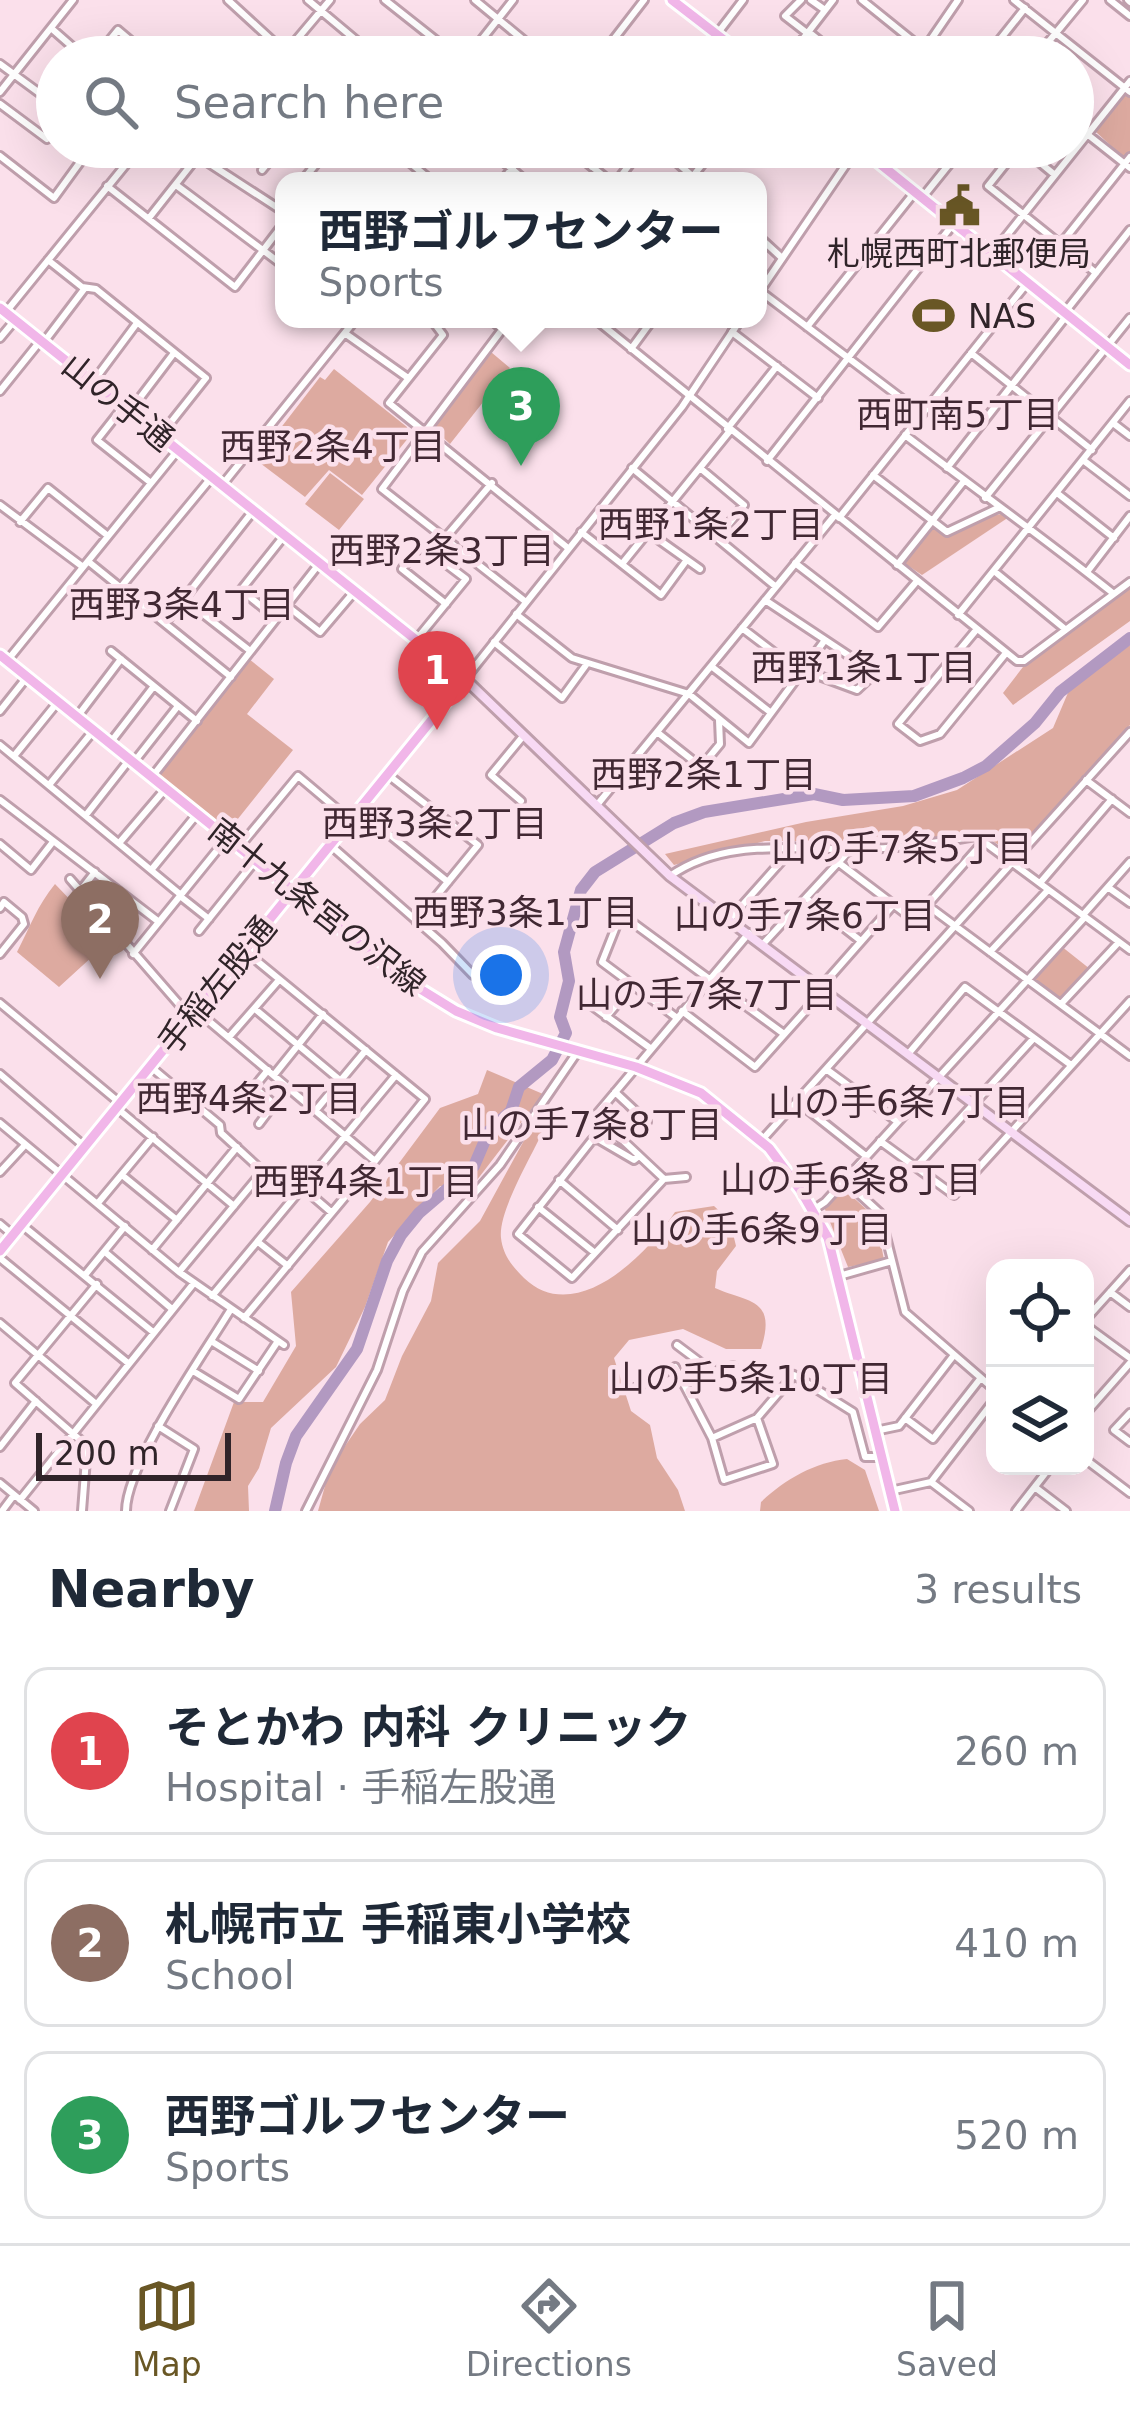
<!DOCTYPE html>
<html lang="en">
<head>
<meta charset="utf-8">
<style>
	body { margin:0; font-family:"DejaVu Sans","Noto Sans JP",sans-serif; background:#f6f6f7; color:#1f2937 }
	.controls { position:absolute; right:36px; bottom:36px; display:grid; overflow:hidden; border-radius:24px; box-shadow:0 12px 48px #0002 }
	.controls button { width:108px; height:108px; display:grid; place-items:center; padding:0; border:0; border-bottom:3px solid #e0e1e3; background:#fff; color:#1f2937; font:60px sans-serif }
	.scale { position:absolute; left:36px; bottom:30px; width:195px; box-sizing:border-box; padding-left:12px; border:6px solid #302429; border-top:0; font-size:33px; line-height:42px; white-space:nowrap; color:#302429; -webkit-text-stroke:9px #fbe0eb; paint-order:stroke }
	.you { position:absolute; left:501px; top:975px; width:42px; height:42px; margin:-30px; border:9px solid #fff; border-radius:50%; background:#1a73e8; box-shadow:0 0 0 18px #1a73e833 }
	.badge { display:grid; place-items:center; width:78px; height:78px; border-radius:50%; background:#695725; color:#fff; font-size:39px; font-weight:700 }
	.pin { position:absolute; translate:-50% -99px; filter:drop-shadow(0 3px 6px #0008) }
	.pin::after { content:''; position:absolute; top:63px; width:42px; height:36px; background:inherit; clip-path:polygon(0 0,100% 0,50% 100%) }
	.popup { position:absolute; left:275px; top:172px; width:492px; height:156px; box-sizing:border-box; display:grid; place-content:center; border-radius:24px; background:#fff; filter:drop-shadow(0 3px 9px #0005); font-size:39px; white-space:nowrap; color:#747a83 }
	.popup b { font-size:45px; color:#1f2937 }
	.popup::after { content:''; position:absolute; left:50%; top:100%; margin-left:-24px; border:24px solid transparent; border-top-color:#fff }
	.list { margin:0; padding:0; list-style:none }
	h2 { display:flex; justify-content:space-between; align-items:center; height:156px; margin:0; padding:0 48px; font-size:51px }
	h2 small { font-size:39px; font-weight:400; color:#747a83 }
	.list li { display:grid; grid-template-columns:78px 1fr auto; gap:36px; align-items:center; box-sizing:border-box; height:168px; margin:0 24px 24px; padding:0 24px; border:3px solid #e0e1e3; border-radius:24px }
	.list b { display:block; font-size:45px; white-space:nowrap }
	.list p { margin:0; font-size:39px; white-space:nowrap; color:#747a83 }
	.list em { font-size:39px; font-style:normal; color:#747a83 }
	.icon { flex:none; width:66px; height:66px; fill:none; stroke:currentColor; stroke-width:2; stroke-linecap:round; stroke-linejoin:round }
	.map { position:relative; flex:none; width:1130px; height:1511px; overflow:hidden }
	.search { position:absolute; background:#fff; box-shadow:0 12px 48px #0002; left:36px; right:36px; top:36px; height:132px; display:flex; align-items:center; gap:30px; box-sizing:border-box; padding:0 42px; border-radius:66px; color:#747a83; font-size:45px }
	.sheet { height:732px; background:#fff }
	nav { display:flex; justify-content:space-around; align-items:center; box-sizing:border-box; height:168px; border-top:3px solid #e0e1e3; background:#fff; font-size:33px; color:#747a83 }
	nav a { display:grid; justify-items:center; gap:6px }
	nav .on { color:#695725 }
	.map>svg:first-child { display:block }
</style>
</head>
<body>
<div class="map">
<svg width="1130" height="1511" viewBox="0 0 1130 1511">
	<rect width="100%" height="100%" fill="#fbe0eb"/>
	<path fill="#ddaaa0" d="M1123 95 1130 97V152L1123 157 1095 131Z
		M491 352 510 368 450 444 431 426Z
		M334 369 407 427 409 437 362 495 329 470 305 497 256 460 320 377 325 380Z
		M330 473 364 499 339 530 305 504Z
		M1007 513 1009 517 922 575 904 563 931 527 947 536 983 517Z
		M1130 585V621L1013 705 1003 693 1026 663Z
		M1130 645V725L1014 855 976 830 912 841H765L674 865 665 854 806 822 903 806 957 790 1053 728 1070 688Z
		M249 659 274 679 247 714 293 750 229 830 158 774Z
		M55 884 105 936V945L59 987 17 952C30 927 37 906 55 884Z
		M1061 946 1090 969 1059 1000 1032 978Z
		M487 1070 543 1094 467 1193 458 1187 440 1186 388 1242 365 1307 336 1367 271 1428 259 1468 248 1486 249 1511H194L234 1402H263L296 1346 291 1292 370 1202 440 1108 478 1094Z
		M533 1124 542 1133C531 1157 498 1212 501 1238 503 1255 512 1266 524 1278 575 1327 646 1256 675 1212L714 1206 730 1221 736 1246 717 1271 715 1288C749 1303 777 1298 761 1349H726L683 1329 629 1340 614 1358 631 1411 650 1425 657 1458 678 1490 685 1511H318L330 1468 360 1424 385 1400 402 1356 431 1301 438 1263 480 1221Z
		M839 1190H845L876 1218 884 1260 848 1267 824 1207Z
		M847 1459 865 1470 879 1511H760L761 1502C784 1480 815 1462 847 1459Z"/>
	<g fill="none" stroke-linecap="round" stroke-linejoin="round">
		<path stroke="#b299c1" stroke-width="12" d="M275 1511 286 1463 296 1436 357 1349 387 1261 401 1235 419 1213 474 1166 489 1131 511 1111 519 1087 552 1060 566 1033 560 1017 569 981 564 952 581 890 595 872 674 823 704 812 814 794 843 800 914 796 963 778 986 766 1035 723 1060 692 1130 638"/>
		<defs>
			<path id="minor" d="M228 0 290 57
				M308 0 376 57
				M385 0 457 57
				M475 0 544 57
				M801 0 785 16 807 33
				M811 0 825 10
				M862 0 924 50
				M1014 0 1130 92
				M51 28 84 57
				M810 33 840 57
				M717 34 743 0
				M96 57 118 30 150 57
				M282 57 330 0
				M468 57 513 0
				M600 57 644 0
				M714 57 727 42
				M789 57 833 0
				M986 57 1025 8
				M1036 57 1083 0
				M0 64 57 106
				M0 92 73 0
				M0 104 47 139 57 125
				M1073 123 1130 168
				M112 147 129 160
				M184 147 284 212
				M391 147 432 181
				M486 147 526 181
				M567 147 610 181
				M659 147 698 181
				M1019 147 988 186 1096 273
				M1021 147 1055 175
				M0 156 54 198 91 147
				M592 167 607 147
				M262 170 281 147
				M302 181 330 147
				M502 181 529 147
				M617 181 643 147
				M689 181 716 147
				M176 185 284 266
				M107 186 235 287 284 223
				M922 198 963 147
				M149 218 205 147
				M758 236 782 258
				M1060 245 1130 157
				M992 254 1130 81
				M48 260 82 287 96 289 206 378 160 436
				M760 291 922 414
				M6 312 140 147
				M1065 312 1130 230
				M431 319 443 335 389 403 568 548
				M490 319 502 329
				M510 319 382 489 526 602
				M595 319 1017 661H1024L1130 582
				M807 327 914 193
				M732 332 818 398
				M346 334 408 378
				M0 338 15 320
				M44 342 85 288
				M631 349 653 319
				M971 353 1092 450
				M93 382 137 323
				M0 391 41 340
				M123 407 97 440 151 483
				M130 411 174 353
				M1113 423 1130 436
				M727 429 777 366
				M905 435C975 489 1045 539 1114 594
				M1083 460 1130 496
				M767 461 954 223
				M632 468 775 586
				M700 468 744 505 719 536
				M947 468 1067 315
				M873 475 947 532 1000 507
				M223 484 356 319
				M1057 493 1114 538
				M985 498 1130 318
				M0 505 83 567
				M839 518 1028 282
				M20 522 48 488 108 536
				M581 532 661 595 686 561
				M648 532 700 569
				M446 537 492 483
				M89 562 231 677
				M795 563 878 627 917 581
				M622 564 729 432
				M897 565 964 481
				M994 571 1065 629
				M1087 572 1130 516
				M121 587 211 478
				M184 599 249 650
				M765 600 875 673 857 690 803 670
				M286 605 320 632 354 592
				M516 614 572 658 689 694 749 743 825 640
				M958 615 1130 401
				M276 618 241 590 284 536
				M165 623 253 511
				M742 628 801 673
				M977 629 898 724 920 741 940 734 1006 653
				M416 640 466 579 421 545 402 569 446 604
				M494 642 562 698 586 665
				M111 651 197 721
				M7 661 178 450
				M711 666 770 712
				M0 711 27 677
				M77 717 121 659
				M657 732 701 767 720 744 719 720
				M110 743 154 686
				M0 745 181 895
				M14 756 57 703
				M134 762 178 706
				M387 774 478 845 416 921
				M152 777 319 564
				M1086 780 1130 813
				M49 785 94 730
				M0 800 159 922
				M521 801 491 775 524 735
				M597 805 835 515
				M358 809 448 882
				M86 815 130 759
				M120 842 166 788
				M0 844 31 870 52 843
				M329 844 442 943 473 975
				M240 846 298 776 350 820
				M839 863 914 920 984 841
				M152 869 197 814
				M670 876C724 838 792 850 854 849 896 849 935 843 976 836L1130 950
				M70 879 191 1018
				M1040 883 1112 799
				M1109 888 1130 903
				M80 891 95 872
				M180 896 209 919
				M807 899 861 941
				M927 905 1130 1056
				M0 908 4 902 22 917 24 924 0 954
				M1083 915 1130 862
				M730 919 794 847
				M199 931 256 860
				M763 944 850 850
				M245 951 425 1099 375 1161
				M990 952 1048 890
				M133 954 227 838
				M821 987 894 904
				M0 1003 121 1104
				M1061 1004 1119 942
				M591 1005 650 1048
				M255 1009 341 1081
				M197 1011 375 1161 244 1318
				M682 1011 755 1067 824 990
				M606 1017 633 985
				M677 1018 602 962 621 914 784 1034
				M230 1036 279 980
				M909 1053 965 987 1071 1065
				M151 1067 220 1125 221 1133 271 1179 284 1181 297 1191
				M826 1069 898 1122
				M0 1074 84 1146
				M274 1075 323 1014
				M615 1092 647 1122
				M798 1102 866 1156
				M118 1109 234 1206
				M316 1110 366 1050
				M0 1123 179 1272 284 1345
				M259 1124 274 1104 254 1087 268 1070
				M761 1141 1130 732
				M880 1141 954 1195 1130 1001
				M639 1156 634 1160 598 1139 592 1140 518 1234 572 1278 664 1179 686 1177
				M916 1167 1034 1038
				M0 1172 25 1145
				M122 1175 177 1220
				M664 1179 596 1115 749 933
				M559 1180 618 1230
				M844 1180 880 1213 905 1312 995 1390
				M302 1187 331 1212
				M98 1203 153 1137
				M538 1207 595 1253
				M813 1210 825 1202 1085 917
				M0 1224 13 1235
				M22 1225 153 1332
				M258 1242 288 1266
				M152 1250 237 1147
				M105 1252 172 1309
				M0 1258 128 1363
				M179 1272 263 1171
				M85 1275 125 1226
				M839 1276 892 1261
				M1110 1292 1130 1307
				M212 1296 396 1075
				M1085 1320 1130 1270
				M0 1323 95 1403
				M1085 1325 1130 1358
				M211 1341 259 1371
				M677 1345 713 1372
				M193 1371 239 1399 278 1341
				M685 1380 733 1366
				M635 1388 675 1367 712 1438 724 1480 773 1464 757 1418
				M1130 1413 1114 1430 1130 1442
				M1085 1414 1130 1363
				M905 1418 933 1439 980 1379
				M158 1426 194 1449 170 1511
				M875 1431 899 1426 954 1355
				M712 1438 757 1418 794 1375 853 1412 865 1457H882
				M0 1447 36 1401
				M1085 1459 1130 1493
				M931 1482 969 1511
				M0 1483 34 1511
				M1036 1488 1066 1511
				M890 1491 931 1482 995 1399
				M20 1500 194 1283
				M2 1511 14 1495
				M82 1511 87 1446 15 1383 97 1284
				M126 1511C126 1464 205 1352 231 1309
				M306 1511 377 1370 403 1291 422 1252 500 1165 578 1051
				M1016 1511 1051 1466"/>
			<path id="tertiary" d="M1110 0 1130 16
				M1128 0 1130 2
				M919 57 958 0
				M758 294 858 147
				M465 679 682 407 741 319"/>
			<path id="secondary" d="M465 679 670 876 1130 1221"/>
			<path id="primary" d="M672 0 746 57
				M859 147 1130 365
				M0 308 465 679 0 1251
				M0 655 399 976 456 1011 497 1028 636 1067 701 1093 769 1148 801 1191 828 1238 895 1511"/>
		</defs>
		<use href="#minor" stroke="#bf9fac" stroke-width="12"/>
		<use href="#tertiary" stroke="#bf9fac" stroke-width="12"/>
		<use href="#secondary" stroke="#bf9fac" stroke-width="14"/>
		<use href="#primary" stroke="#fff" stroke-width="15"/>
		<use href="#minor" stroke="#fff" stroke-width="6"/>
		<use href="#tertiary" stroke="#fff" stroke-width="6"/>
		<use href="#secondary" stroke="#f8daf4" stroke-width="8"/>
		<use href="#primary" stroke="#f1b6e9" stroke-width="9"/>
	</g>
	<defs>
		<symbol id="civic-bare" viewBox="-9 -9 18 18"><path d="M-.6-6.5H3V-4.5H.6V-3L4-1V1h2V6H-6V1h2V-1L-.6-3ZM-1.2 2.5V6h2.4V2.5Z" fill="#695725" stroke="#fbe0eb" stroke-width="2.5" paint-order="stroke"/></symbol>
		<symbol id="stadium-bare" viewBox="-9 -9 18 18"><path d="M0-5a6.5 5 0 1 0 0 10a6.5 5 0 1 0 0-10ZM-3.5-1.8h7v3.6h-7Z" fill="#695725" stroke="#fbe0eb" stroke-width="2.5" paint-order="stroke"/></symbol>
	</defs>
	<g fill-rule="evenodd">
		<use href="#civic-bare" x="930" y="176" width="59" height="59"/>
		<use href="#stadium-bare" x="904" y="286" width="59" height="59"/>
	</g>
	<g text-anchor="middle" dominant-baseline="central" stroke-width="9" stroke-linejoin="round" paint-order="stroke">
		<g font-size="33" fill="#302429" stroke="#fbe0eb">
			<text x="959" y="253">札幌西町北郵便局</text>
			<text x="968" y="316" text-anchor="start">NAS</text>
		</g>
		<g font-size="33" fill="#302429" stroke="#fbe0eb">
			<text transform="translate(118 402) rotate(39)">山の手通</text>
			<text transform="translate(317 907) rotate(38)">南十九条宮の沢線</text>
			<text transform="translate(217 985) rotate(-51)">手稲左股通</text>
		</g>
		<g font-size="36" fill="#412833" stroke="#fbe0eb">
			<text x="958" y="414">西町南5丁目</text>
			<text x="333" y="446">西野2条4丁目</text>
			<text x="711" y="524">西野1条2丁目</text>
			<text x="442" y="550">西野2条3丁目</text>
			<text x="182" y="604">西野3条4丁目</text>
			<text x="864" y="667">西野1条1丁目</text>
			<text x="704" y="774">西野2条1丁目</text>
			<text x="435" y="823">西野3条2丁目</text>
			<text x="902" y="848">山の手7条5丁目</text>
			<text x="526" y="912">西野3条1丁目</text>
			<text x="805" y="915">山の手7条6丁目</text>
			<text x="707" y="994">山の手7条7丁目</text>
			<text x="249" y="1098">西野4条2丁目</text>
			<text x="899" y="1102">山の手6条7丁目</text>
			<text x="592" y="1124">山の手7条8丁目</text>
			<text x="851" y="1179">山の手6条8丁目</text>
			<text x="366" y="1181">西野4条1丁目</text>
			<text x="762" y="1229">山の手6条9丁目</text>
			<text x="751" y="1378">山の手5条10丁目</text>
		</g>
	</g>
</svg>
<div class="controls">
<button><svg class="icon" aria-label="locate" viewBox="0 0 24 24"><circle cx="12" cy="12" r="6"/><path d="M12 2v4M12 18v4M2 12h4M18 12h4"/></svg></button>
<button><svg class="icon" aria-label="layers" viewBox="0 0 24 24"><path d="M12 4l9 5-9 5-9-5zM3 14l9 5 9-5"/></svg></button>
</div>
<div class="scale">200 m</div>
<div class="you"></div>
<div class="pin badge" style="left:437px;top:730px;background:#e0444e">1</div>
<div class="pin badge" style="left:100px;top:979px;background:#8d6e63">2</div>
<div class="pin badge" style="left:521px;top:466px;background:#2e9e5b">3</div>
<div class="popup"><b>西野ゴルフセンター</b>Sports</div>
<div class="search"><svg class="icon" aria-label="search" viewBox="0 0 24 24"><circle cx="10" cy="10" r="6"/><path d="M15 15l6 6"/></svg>Search here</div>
</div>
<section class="sheet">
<h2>Nearby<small>3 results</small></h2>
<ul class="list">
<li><span class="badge" style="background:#e0444e">1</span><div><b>そとかわ 内科 クリニック</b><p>Hospital · 手稲左股通</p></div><em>260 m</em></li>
<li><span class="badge" style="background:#8d6e63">2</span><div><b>札幌市立 手稲東小学校</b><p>School</p></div><em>410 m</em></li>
<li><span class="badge" style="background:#2e9e5b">3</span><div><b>西野ゴルフセンター</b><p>Sports</p></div><em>520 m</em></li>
</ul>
</section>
<nav>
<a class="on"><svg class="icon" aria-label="map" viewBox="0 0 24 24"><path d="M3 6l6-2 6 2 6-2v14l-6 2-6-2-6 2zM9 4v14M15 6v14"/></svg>Map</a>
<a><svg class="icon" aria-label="directions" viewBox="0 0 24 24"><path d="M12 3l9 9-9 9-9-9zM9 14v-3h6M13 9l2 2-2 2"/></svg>Directions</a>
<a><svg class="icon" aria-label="saved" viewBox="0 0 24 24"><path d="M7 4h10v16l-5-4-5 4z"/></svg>Saved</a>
</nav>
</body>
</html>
